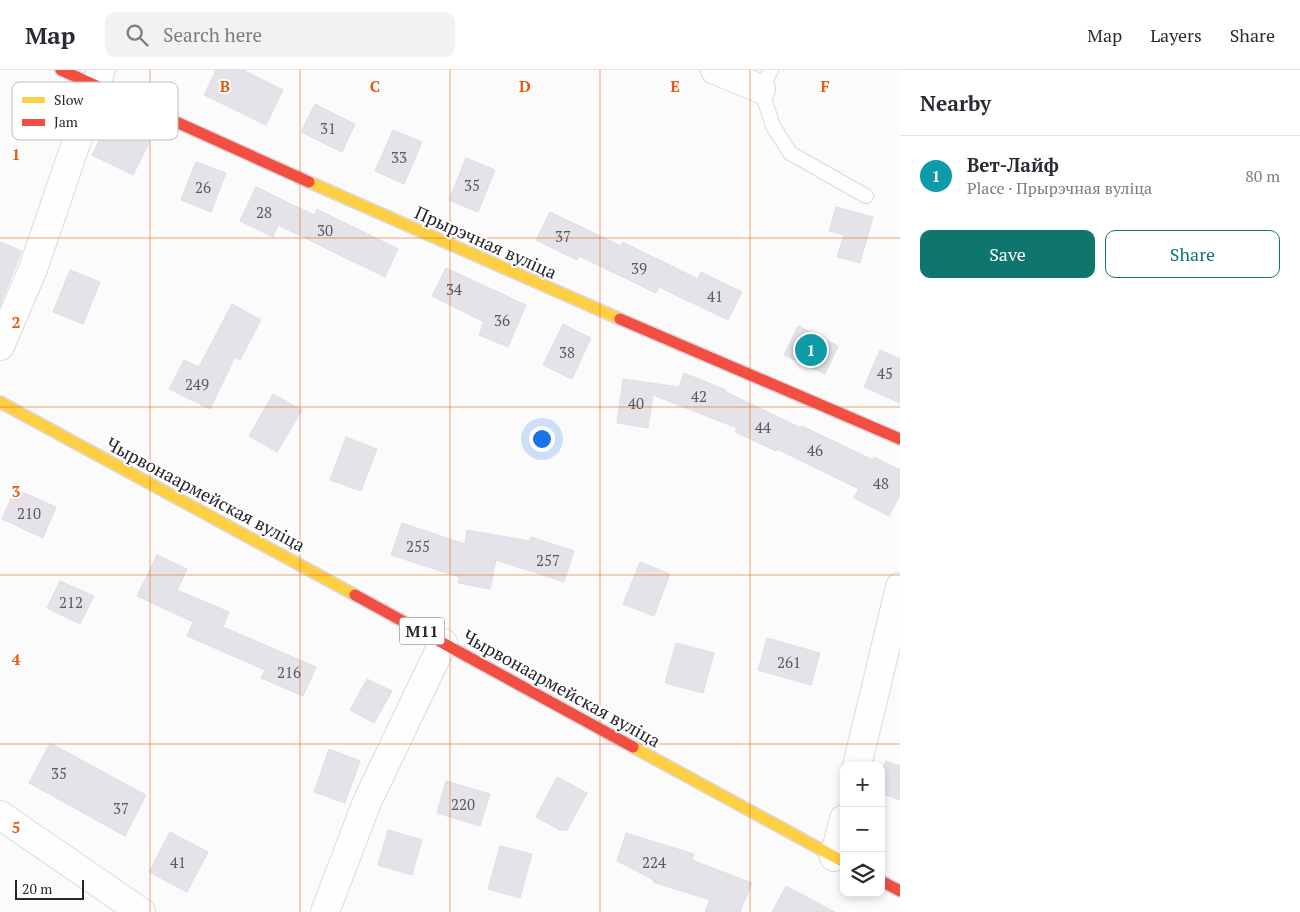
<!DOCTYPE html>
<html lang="en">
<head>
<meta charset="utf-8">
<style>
	body { margin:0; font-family:"PT Serif",serif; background:#f2f2f3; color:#2b2b33 }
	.controls { position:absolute; right:15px; bottom:15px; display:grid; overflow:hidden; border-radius:10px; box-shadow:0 2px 8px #0003 }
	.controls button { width:45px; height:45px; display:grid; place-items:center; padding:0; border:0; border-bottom:1px solid #e1e1e2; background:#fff; color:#2b2b33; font:25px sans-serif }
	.scale { position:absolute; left:15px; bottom:12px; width:69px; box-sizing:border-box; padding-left:5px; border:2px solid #28252f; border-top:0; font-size:14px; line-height:18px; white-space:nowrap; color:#28252f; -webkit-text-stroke:4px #fff; paint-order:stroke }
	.you { position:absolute; left:541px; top:368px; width:18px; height:18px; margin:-12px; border:4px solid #fff; border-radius:50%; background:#1a73e8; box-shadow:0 0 0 8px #1a73e833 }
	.badge { display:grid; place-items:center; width:32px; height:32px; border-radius:50%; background:#0f766e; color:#fff; font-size:16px; font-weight:700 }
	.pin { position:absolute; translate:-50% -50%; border:2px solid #fff; box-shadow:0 1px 5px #0006 }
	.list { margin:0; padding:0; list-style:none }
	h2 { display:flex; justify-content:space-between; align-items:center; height:65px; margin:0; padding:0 20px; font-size:21px }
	h2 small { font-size:16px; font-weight:400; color:#7c7c81 }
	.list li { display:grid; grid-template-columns:32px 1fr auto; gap:15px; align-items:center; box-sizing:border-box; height:80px; padding:0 20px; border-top:1px solid #e1e1e2 }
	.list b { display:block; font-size:19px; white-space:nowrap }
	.list p { margin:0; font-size:16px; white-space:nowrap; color:#7c7c81 }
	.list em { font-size:16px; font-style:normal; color:#7c7c81 }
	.actions { display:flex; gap:10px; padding:15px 20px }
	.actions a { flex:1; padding:11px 0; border:1px solid #0f766e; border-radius:10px; text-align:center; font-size:18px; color:#0f766e }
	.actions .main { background:#0f766e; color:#fff }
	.icon { flex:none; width:28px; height:28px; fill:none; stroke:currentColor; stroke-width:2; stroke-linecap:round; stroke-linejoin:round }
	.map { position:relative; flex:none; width:900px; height:842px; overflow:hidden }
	header { display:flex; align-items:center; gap:30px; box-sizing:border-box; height:70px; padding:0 25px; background:#fff; border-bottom:1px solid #e1e1e2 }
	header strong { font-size:24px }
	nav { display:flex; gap:28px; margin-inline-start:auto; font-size:18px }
	.search { width:350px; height:45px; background:#f2f2f3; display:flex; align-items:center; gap:12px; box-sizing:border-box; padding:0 18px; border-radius:10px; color:#7c7c81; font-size:19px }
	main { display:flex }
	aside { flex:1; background:#fff }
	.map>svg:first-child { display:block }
</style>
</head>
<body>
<header>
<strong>Map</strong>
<div class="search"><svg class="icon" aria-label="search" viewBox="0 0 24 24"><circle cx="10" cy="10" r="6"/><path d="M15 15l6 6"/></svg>Search here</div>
<nav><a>Map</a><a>Layers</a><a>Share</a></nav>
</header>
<main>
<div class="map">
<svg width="900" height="842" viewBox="0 0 900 842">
	<rect width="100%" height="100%" fill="#fbfbfb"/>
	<path fill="#e5e3e9" stroke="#e0dee3" d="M216 0H243L283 20 266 55 204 25Z
		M315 34 355 54 342 82 301 62Z
		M111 47 152 67 133 105 92 85Z
		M393 60 422 72 404 114 375 101Z
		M466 88 495 100 478 142 449 130Z
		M196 92 226 103 211 142 181 130Z
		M256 117 314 145 317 139 398 179 385 207 278 155 273 167 240 151Z
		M836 137 873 147 860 193 837 187 844 165 829 161Z
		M550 142 621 176 623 172 698 209 701 202 742 222 728 250 659 217 656 223 579 186 577 190 536 170Z
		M0 172 22 181 0 236Z
		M446 198 526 235 508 277 479 265 484 252 432 226Z
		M70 200 100 212 83 254 53 242Z
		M232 234 261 250 240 290 235 287 210 339 169 319 184 290 199 297Z
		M563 254 591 268 572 309 543 295Z
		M798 256 838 276 825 304 784 285Z
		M880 280 900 289V333L864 317Z
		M684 303 726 320V322L801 358 802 356 873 390 874 387 900 400V425L889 446 854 428 859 419 777 379 776 381 735 362 737 358 653 325 648 358 617 353 623 309 679 317Z
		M273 324 302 340 277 382 249 366Z
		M346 367 377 379 361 421 330 410Z
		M15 419 56 437 43 468 2 449Z
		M402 453 465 474 467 460 530 471 531 467 574 481 564 512 496 490 490 519 458 513 459 507 391 485Z
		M157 485 187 499 177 520 229 542 223 557 316 597 303 626 261 608 265 600 187 566 193 552 137 526Z
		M640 492 670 504 654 546 623 534Z
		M60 511 94 526 80 554 47 538Z
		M767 568 820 583 811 615 758 600Z
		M676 573 714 583 703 623 665 613Z
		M367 609 392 621 374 653 350 640Z
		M50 673 146 725 125 766 29 713Z
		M329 679 360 691 345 733 314 722Z
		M886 691 900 696V730L881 723V704Z
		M557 707 587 723 567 760H560L536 747Z
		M446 711 490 724 480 756 437 743Z
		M388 760 422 770 412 805 378 795Z
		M170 762 208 782 187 822 149 802Z
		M626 763 694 784 692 790 752 813 740 842H705L710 830 653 812 654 810 617 791Z
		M500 776 532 784 520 828 488 819Z
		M786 816 835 842H772Z"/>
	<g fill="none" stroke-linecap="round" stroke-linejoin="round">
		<defs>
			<path id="lane" d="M771 0 761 19 773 56 790 83 866 126"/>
			<path id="street" d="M715 0 761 19
				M0 276 33 199 101 0
				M857 696 900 517
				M0 745 141 842
				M834 787 844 749
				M325 842 367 732 443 573"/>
			<path id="slow" d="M309 112 620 249
				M0 332 355 525
				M633 677 844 792"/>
			<path id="jam" d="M61 0 309 112
				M620 249 900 369
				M355 525 633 677
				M881 811 900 821"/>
		</defs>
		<use href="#lane" stroke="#dbd9df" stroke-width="16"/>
		<use href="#street" stroke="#dbd9df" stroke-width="30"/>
		<use href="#slow" stroke="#dbd9df" stroke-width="14"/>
		<use href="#jam" stroke="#dbd9df" stroke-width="14"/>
		<use href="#lane" stroke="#fefefe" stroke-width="14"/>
		<use href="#street" stroke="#fefefe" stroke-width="28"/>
		<use href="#slow" stroke="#ffcf43" stroke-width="11"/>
		<use href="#jam" stroke="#f24e42" stroke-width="11"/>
	</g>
	<path fill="none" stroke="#e8590c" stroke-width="1" stroke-opacity="0.55" d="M150 0V842M300 0V842M450 0V842M600 0V842M750 0V842M0 168H900M0 337H900M0 505H900M0 674H900"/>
	<g text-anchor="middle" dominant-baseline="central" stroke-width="4" stroke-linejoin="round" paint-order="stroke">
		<g font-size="15" fill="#5a5860">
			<text x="328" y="58">31</text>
			<text x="399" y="87">33</text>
			<text x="472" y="115">35</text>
			<text x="203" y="117">26</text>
			<text x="264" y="142">28</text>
			<text x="325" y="160">30</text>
			<text x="563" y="166">37</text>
			<text x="639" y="198">39</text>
			<text x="454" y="219">34</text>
			<text x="715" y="226">41</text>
			<text x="502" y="250">36</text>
			<text x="567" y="282">38</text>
			<text x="885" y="303">45</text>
			<text x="197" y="314">249</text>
			<text x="699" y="326">42</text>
			<text x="636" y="333">40</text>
			<text x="763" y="357">44</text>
			<text x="815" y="380">46</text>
			<text x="881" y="413">48</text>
			<text x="29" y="443">210</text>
			<text x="418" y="476">255</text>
			<text x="548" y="490">257</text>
			<text x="71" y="532">212</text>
			<text x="789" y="592">261</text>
			<text x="289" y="602">216</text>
			<text x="59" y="703">35</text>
			<text x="463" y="734">220</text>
			<text x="121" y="738">37</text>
			<text x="178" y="792">41</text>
			<text x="654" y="792">224</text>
		</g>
		<rect fill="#fff" stroke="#68666d" stroke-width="1" x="399.5" y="547.5" width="45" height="27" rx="4"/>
		<g font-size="16" font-weight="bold" fill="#28252f">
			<text x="422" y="561">М11</text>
		</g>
		<g font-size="18" fill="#28252f" stroke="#fff">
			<text transform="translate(486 172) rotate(24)">Прырэчная вуліца</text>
			<text transform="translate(206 424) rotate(28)">Чырвонаармейская вуліца</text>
			<text transform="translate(562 618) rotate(29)">Чырвонаармейская вуліца</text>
		</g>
	</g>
	<rect x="12" y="12" width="166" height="58" rx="8" fill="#fff" stroke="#bebec1" stroke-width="1"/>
	<rect x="22" y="27" width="23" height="6" fill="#ffcf43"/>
	<rect x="22" y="49" width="23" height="7" fill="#f24e42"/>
	<g font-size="14" fill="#28252f">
		<text x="54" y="35">Slow</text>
		<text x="54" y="57">Jam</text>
	</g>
	<g font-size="16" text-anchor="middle" font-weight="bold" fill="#e8590c" stroke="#fff" stroke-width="4" stroke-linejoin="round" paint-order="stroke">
		<text x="225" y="22">B</text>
		<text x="375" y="22">C</text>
		<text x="525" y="22">D</text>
		<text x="675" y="22">E</text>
		<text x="825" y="22">F</text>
		<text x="16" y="90">1</text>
		<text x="16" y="258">2</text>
		<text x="16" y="427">3</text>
		<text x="16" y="595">4</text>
		<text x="16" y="763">5</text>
	</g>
</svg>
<div class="controls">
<button>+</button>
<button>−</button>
<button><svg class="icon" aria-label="layers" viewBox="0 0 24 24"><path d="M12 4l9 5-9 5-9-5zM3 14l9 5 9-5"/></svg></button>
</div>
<div class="scale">20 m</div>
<div class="you"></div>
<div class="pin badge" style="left:811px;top:280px;background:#0f9aa8">1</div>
</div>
<aside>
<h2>Nearby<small></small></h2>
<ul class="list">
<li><span class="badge" style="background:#0f9aa8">1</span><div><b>Вет-Лайф</b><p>Place · Прырэчная вуліца</p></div><em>80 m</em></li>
</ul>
<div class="actions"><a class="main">Save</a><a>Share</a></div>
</aside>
</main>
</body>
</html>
